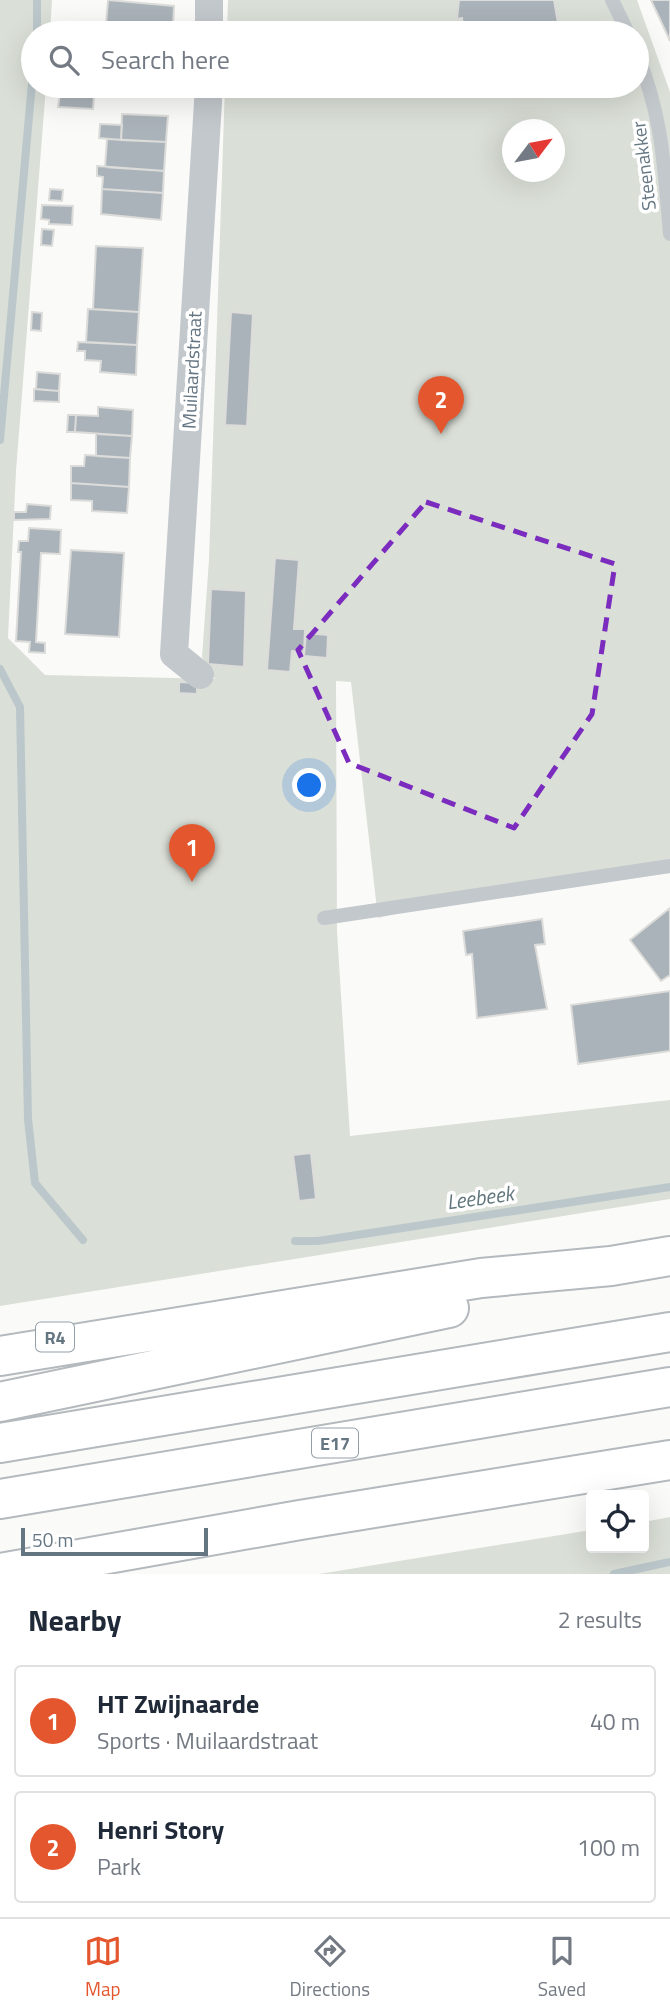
<!DOCTYPE html>
<html lang="en">
<head>
<meta charset="utf-8">
<style>
	body { margin:0; font-family:"Titillium Web",sans-serif; background:#f6f6f7; color:#1f2937 }
	.controls { position:absolute; right:21px; bottom:21px; display:grid; overflow:hidden; border-radius:7px; box-shadow:0 7px 28px #0002 }
	.controls button { width:63px; height:63px; display:grid; place-items:center; padding:0; border:0; border-bottom:2px solid #e0e1e3; background:#fff; color:#1f2937; font:35px sans-serif }
	.compass { position:absolute; left:502px; top:119px; width:63px; height:63px; border-radius:50%; background:#fff; box-shadow:0 7px 28px #0002; rotate:58deg }
	.scale { position:absolute; left:21px; bottom:18px; width:187px; box-sizing:border-box; padding-left:7px; border:4px solid #657683; border-top:0; font-size:19px; line-height:24px; white-space:nowrap; color:#657683; -webkit-text-stroke:5px #fff; paint-order:stroke }
	.you { position:absolute; left:310px; top:786px; width:24px; height:24px; margin:-18px; border:5px solid #fff; border-radius:50%; background:#1a73e8; box-shadow:0 0 0 10px #1a73e833 }
	.badge { display:grid; place-items:center; width:46px; height:46px; border-radius:50%; background:#e4572e; color:#fff; font-size:23px; font-weight:700 }
	.pin { position:absolute; translate:-50% -58px; filter:drop-shadow(0 2px 4px #0008) }
	.pin::after { content:''; position:absolute; top:37px; width:24px; height:21px; background:inherit; clip-path:polygon(0 0,100% 0,50% 100%) }
	.list { margin:0; padding:0; list-style:none }
	h2 { display:flex; justify-content:space-between; align-items:center; height:91px; margin:0; padding:0 28px; font-size:30px }
	h2 small { font-size:23px; font-weight:400; color:#747a83 }
	.list li { display:grid; grid-template-columns:46px 1fr auto; gap:21px; align-items:center; box-sizing:border-box; height:112px; margin:0 14px 14px; padding:0 14px; border:2px solid #e0e1e3; border-radius:7px }
	.list b { display:block; font-size:26px; white-space:nowrap }
	.list p { margin:0; font-size:23px; white-space:nowrap; color:#747a83 }
	.list em { font-size:23px; font-style:normal; color:#747a83 }
	.icon { flex:none; width:38px; height:38px; fill:none; stroke:currentColor; stroke-width:2; stroke-linecap:round; stroke-linejoin:round }
	.map { position:relative; flex:none; width:670px; height:1574px; overflow:hidden }
	.search { position:absolute; background:#fff; box-shadow:0 7px 28px #0002; left:21px; right:21px; top:21px; height:77px; display:flex; align-items:center; gap:18px; box-sizing:border-box; padding:0 24px; border-radius:38px; color:#747a83; font-size:26px }
	.sheet { height:343px; background:#fff }
	nav { display:flex; justify-content:space-around; align-items:center; box-sizing:border-box; height:98px; border-top:2px solid #e0e1e3; background:#fff; font-size:19px; color:#747a83 }
	nav a { display:grid; justify-items:center; gap:4px }
	nav .on { color:#e4572e }
	.map>svg:first-child { display:block }
</style>
</head>
<body>
<div class="map">
<svg width="670" height="1574" viewBox="0 0 670 1574">
	<rect width="100%" height="100%" fill="#fafaf8"/>
	<path fill="#dadfd7" fill-rule="evenodd" d="M0 0H52L50 33H33V86H46L16 471 8 638 45 675 215 679 202 657 209 560 225 86H637V33H227L228 0H637L670 92V873L412 910 378 918 351 682 336 681 337 932 350 1136 670 1100V1199L0 1306ZM512 130H554V172H512Z
		M670 1517V1574H319L591 1530V1548H644V1522Z"/>
	<g fill="none" stroke-linecap="round" stroke-linejoin="round">
		<path stroke="#bbc7cb" stroke-width="8" d="M37 0V33
			M0 440 33 72
			M0 669 20 707 28 1119 35 1183 83 1240
			M295 1241H318L670 1187
			M614 1574 670 1562"/>
	</g>
	<path fill="#aab3b9" stroke="#dcdcda" stroke-width="2" d="M108 0 174 6 173 28 106 24Z
		M459 0H554L559 29 533 33H464L462 18 457 19Z
		M651 0H670V41Z
		M131 26 173 28 172 33H131Z
		M66 86H95L94 97 65 95Z
		M60 94 94 97 93 109 58 107Z
		M122 114 168 116 166 142 121 140Z
		M100 124 122 125 121 140 99 138Z
		M107 139 166 142 164 171 105 167Z
		M97 166 164 171 163 193 102 189 103 177 97 176Z
		M50 189 63 190 62 201 49 200Z
		M102 189 163 193 161 220 101 214Z
		M42 205 73 206 72 225 49 224V220L41 219Z
		M42 229 54 230 52 246 41 245Z
		M96 246 143 248 139 312 93 309Z
		M88 309 139 312 137 345 86 342Z
		M32 312 42 313 41 331 31 330Z
		M231 312 253 314 247 426 225 425Z
		M78 342 137 345 136 375 100 372 101 361 85 360V351H77Z
		M37 372 60 374 59 391 36 389Z
		M34 389 59 391V402L34 401Z
		M98 407 133 410 132 436 75 432 76 415 98 416Z
		M68 415H76L75 432H67Z
		M96 434 132 436 130 458 96 456Z
		M85 455 130 458 129 487 71 483V466H84Z
		M71 483 129 487 127 513 92 511V501L71 500Z
		M27 504 51 506 50 519 14 520V512H26Z
		M29 528 61 530 60 554 41 553 36 642 45 643V653L29 652 30 642 16 641 21 552H18L19 541H28Z
		M71 550 124 553 119 637 65 634Z
		M275 558 299 560 294 629H305L304 652 292 651 290 672 267 670Z
		M211 589 246 591 244 667 208 664Z
		M306 633 328 635 327 658 304 656Z
		M179 682 197 683V694L179 693Z
		M670 908V975L661 981 630 940Z
		M542 919 545 944 535 945 547 1009 477 1018 472 954 466 955 463 931Z
		M670 991V1051L578 1064 571 1005Z
		M311 1153 316 1199 299 1201 293 1155Z"/>
	<g fill="none" stroke-linecap="round" stroke-linejoin="round">
		<defs>
			<path id="motorway" d="M0 1356 481 1278 611 1266 670 1256
				M0 1402 449 1308
				M0 1443 670 1332
				M0 1499 670 1387
				M0 1573 300 1520 670 1460"/>
		</defs>
		<use href="#motorway" stroke="#b4b9bd" stroke-width="42"/>
		<path stroke="#c3c8cc" stroke-width="14" d="M612 0 628 33
			M637 54C663 118 664 167 670 234
			M324 918 670 866"/>
		<path stroke="#c3c8cc" stroke-width="28" d="M209 33V0
			M200 675 174 654 209 86"/>
		<use href="#motorway" stroke="#fff" stroke-width="38"/>
	</g>
	<path fill="none" stroke="#7b2cbf" stroke-width="5" stroke-dasharray="14 9" stroke-linejoin="round" d="M426 502 615 564 592 714 514 828 349 763 298 650Z"/>
	<g text-anchor="middle" dominant-baseline="central" stroke-width="7" stroke-linejoin="round" paint-order="stroke">
		<g fill="#fff" stroke="#939fa8" stroke-width="2">
			<rect x="36" y="1322.5" width="38" height="29" rx="5"/>
			<rect x="312" y="1428.5" width="46" height="29" rx="5"/>
		</g>
		<g font-size="18" font-weight="bold" fill="#657683">
			<text x="55" y="1337">R4</text>
			<text x="335" y="1443">E17</text>
		</g>
		<g font-size="19" fill="#657683" stroke="#fff">
			<text transform="translate(643 166) rotate(-97)">Steenakker</text>
			<text transform="translate(191 370) rotate(-87)">Muilaardstraat</text>
		</g>
		<g font-size="21" font-style="italic" fill="#60757c" stroke="#fff">
			<text transform="translate(480 1197) rotate(-8)">Leebeek</text>
		</g>
	</g>
</svg>
<div class="controls">
<button><svg class="icon" aria-label="locate" viewBox="0 0 24 24"><circle cx="12" cy="12" r="6"/><path d="M12 2v4M12 18v4M2 12h4M18 12h4"/></svg></button>
</div>
<svg class="compass" viewBox="-18 -18 36 36"><path d="M0-13l5 13h-10z" fill="#e53935"/><path d="M0 13l5-13h-10z" fill="#747a83"/></svg>
<div class="scale">50 m</div>
<div class="you"></div>
<div class="pin badge" style="left:192px;top:882px">1</div>
<div class="pin badge" style="left:441px;top:434px">2</div>
<div class="search"><svg class="icon" aria-label="search" viewBox="0 0 24 24"><circle cx="10" cy="10" r="6"/><path d="M15 15l6 6"/></svg>Search here</div>
</div>
<section class="sheet">
<h2>Nearby<small>2 results</small></h2>
<ul class="list">
<li><span class="badge">1</span><div><b>HT Zwijnaarde</b><p>Sports · Muilaardstraat</p></div><em>40 m</em></li>
<li><span class="badge">2</span><div><b>Henri Story</b><p>Park</p></div><em>100 m</em></li>
</ul>
</section>
<nav>
<a class="on"><svg class="icon" aria-label="map" viewBox="0 0 24 24"><path d="M3 6l6-2 6 2 6-2v14l-6 2-6-2-6 2zM9 4v14M15 6v14"/></svg>Map</a>
<a><svg class="icon" aria-label="directions" viewBox="0 0 24 24"><path d="M12 3l9 9-9 9-9-9zM9 14v-3h6M13 9l2 2-2 2"/></svg>Directions</a>
<a><svg class="icon" aria-label="saved" viewBox="0 0 24 24"><path d="M7 4h10v16l-5-4-5 4z"/></svg>Saved</a>
</nav>
</body>
</html>
